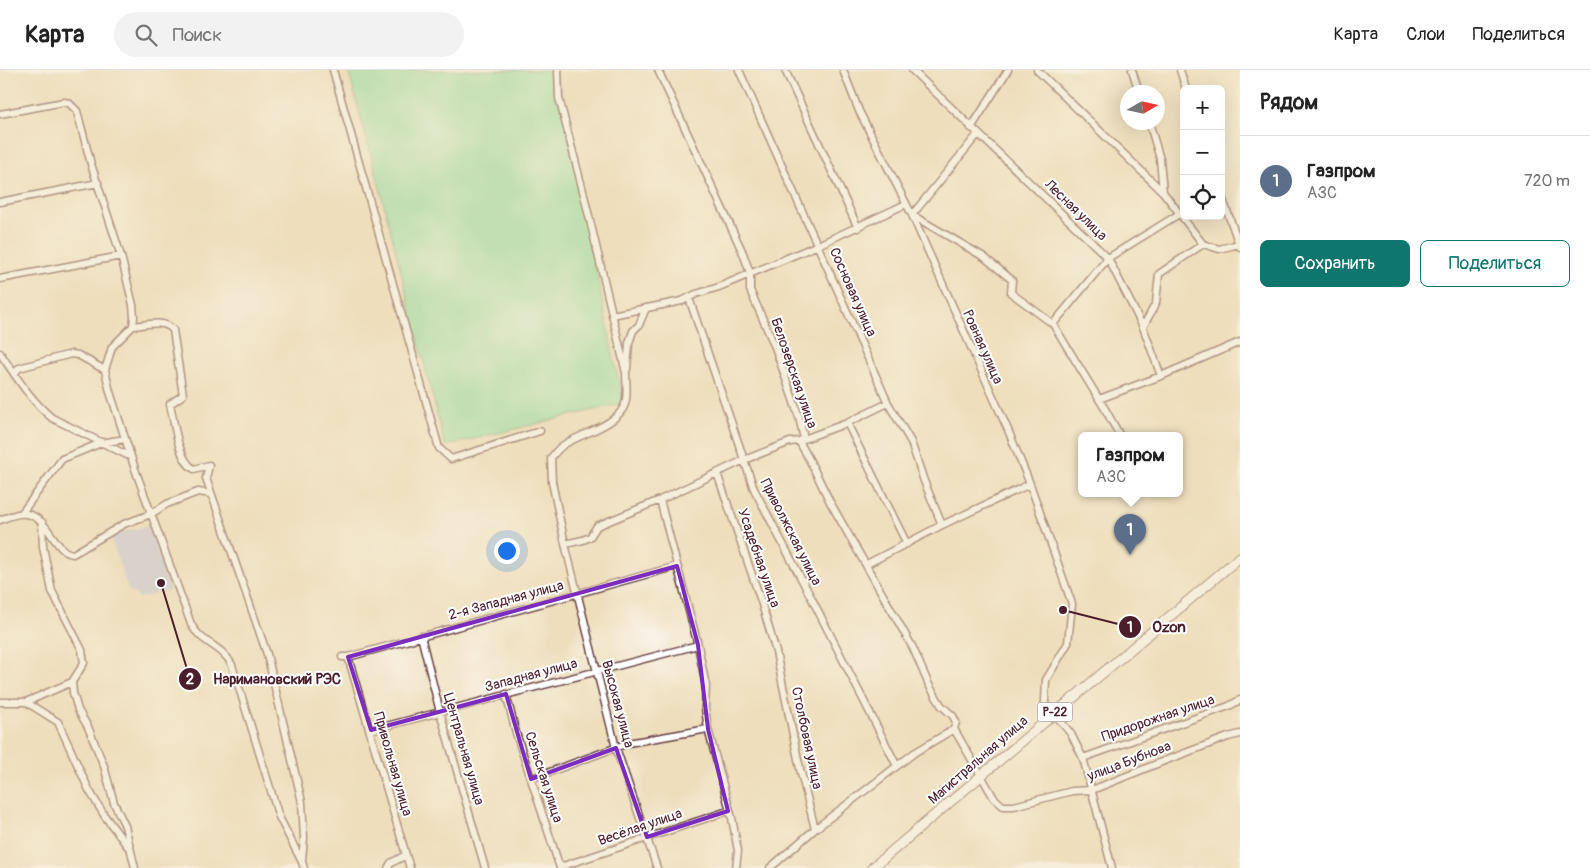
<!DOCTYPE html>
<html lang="ru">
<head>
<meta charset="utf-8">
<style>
	body { margin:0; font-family:Pangolin,sans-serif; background:#f2f2f2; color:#222 }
	.controls { position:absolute; right:15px; top:15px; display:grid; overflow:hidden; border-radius:8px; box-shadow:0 5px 20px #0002 }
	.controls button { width:45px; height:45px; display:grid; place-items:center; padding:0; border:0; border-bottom:1px solid #e0e0e0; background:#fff; color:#222; font:25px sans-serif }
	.compass { position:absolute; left:1120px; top:15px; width:45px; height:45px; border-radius:50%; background:#fff; box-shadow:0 5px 20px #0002; rotate:81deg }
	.you { position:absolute; left:506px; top:480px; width:18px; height:18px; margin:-12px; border:4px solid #fff; border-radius:50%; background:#1a73e8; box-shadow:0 0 0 8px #1a73e833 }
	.badge { display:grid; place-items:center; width:32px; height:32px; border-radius:50%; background:#0f766e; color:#fff; font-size:16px; font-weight:700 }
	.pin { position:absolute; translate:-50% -41px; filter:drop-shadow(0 1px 2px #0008) }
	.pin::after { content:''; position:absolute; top:26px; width:18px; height:15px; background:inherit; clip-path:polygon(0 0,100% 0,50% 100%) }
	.popup { position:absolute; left:1078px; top:362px; width:105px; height:65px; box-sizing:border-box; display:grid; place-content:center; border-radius:8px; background:#fff; filter:drop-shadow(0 1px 4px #0005); font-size:16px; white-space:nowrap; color:#767676 }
	.popup b { font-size:19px; color:#222 }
	.popup::after { content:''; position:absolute; left:50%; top:100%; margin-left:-10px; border:10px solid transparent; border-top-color:#fff }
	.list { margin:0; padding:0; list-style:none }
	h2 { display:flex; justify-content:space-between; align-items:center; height:65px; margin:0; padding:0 20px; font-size:21px }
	h2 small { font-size:16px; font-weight:400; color:#767676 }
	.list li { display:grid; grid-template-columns:32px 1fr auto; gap:15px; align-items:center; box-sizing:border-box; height:90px; padding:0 20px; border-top:1px solid #e0e0e0 }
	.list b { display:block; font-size:19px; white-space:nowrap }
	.list p { margin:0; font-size:16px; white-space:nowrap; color:#767676 }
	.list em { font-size:16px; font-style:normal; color:#767676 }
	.actions { display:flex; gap:10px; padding:15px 20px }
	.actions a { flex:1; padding:11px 0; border:1px solid #0f766e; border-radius:8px; text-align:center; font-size:18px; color:#0f766e }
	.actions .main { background:#0f766e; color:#fff }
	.icon { flex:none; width:28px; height:28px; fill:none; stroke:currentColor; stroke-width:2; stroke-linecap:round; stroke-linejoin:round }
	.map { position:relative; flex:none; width:1240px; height:798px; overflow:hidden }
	header { display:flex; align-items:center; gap:30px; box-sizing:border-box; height:70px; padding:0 25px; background:#fff; border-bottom:1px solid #e0e0e0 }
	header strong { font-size:24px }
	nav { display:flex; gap:28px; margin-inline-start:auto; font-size:18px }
	.search { width:350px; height:45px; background:#f2f2f2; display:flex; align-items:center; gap:12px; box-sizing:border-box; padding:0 18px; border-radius:28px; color:#767676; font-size:19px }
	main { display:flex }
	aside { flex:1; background:#fff }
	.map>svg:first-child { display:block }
</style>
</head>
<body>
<header>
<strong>Карта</strong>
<div class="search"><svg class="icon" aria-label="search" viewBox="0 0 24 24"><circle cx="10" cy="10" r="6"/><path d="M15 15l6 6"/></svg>Поиск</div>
<nav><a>Карта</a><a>Слои</a><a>Поделиться</a></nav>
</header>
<main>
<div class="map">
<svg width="1240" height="798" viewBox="0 0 1240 798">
	<rect width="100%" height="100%" fill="#fff"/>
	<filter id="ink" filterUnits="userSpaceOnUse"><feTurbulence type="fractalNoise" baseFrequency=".02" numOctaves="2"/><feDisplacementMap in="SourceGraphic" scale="10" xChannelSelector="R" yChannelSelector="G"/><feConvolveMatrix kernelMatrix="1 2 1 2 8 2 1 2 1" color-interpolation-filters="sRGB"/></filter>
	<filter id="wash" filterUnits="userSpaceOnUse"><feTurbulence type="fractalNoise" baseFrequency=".0096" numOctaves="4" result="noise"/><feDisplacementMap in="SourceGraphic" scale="20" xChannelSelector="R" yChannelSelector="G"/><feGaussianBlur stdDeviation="1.12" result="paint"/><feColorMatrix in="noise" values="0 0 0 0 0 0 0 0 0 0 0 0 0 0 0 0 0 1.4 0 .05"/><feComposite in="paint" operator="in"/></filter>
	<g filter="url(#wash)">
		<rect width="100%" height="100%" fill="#eedebc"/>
		<path fill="#c1c2dd" d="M149 455 170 520 140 528 128 520 110 466Z"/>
		<path fill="#8be1a3" stroke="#6a8067" d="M348 0H555L623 333 445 376 377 107Z"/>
	</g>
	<g filter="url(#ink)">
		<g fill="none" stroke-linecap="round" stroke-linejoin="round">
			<defs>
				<path id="minor" d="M333 0 439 378 451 389 540 361
					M558 0 559 28 584 125 626 303C626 312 628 325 625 334 618 356 578 364 562 376 558 379 554 384 551 388L552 412 565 474 616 678 657 798
					M658 0 743 183 750 203V220L775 277 799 347 804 369 799 371 810 391 830 432 913 578 929 615 941 635 953 646 956 652 954 659 994 728 1003 736H1014L1072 721 1092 720 1164 691 1228 667 1240 664
					M739 0 888 333 911 372 924 411 942 455
					M785 0 858 158
					M843 0 859 41 912 145 1008 360 1030 414 1072 534 1068 573 1046 610 1044 651
					M912 0 1108 188 1143 257
					M1037 0 1163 122 1203 174 1219 179 1239 174
					M1132 0 1139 22
					M1180 0 1186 19
					M0 44 64 32 69 33 77 41 91 94 121 186 133 235 134 247 133 256 112 277 109 287 105 300 110 322 135 399 191 554C201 574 222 575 232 595L279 747 302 792 304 798
					M1149 52 1160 89 1163 122
					M971 58 1008 0
					M978 64 912 145 984 187 1012 210 1011 223 1053 254 1105 339 1120 366
					M1221 124 1240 177
					M0 132 98 113
					M1203 174 1159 204 1156 233 1143 257 1161 306 1240 272
					M0 209 121 186
					M689 228 754 419 812 529 897 696
					M612 245 682 231 696 224 719 217 818 175 906 134
					M1053 254 1108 188 1179 144
					M133 256C145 255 164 249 173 260L183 325 170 334C174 351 178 391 194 399L209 395 206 408 267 584 302 732 304 768 302 790
					M0 283C15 305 31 331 52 348L131 387
					M627 299 629 273 633 261 639 255 646 238
					M14 304 19 298 71 284 78 285 105 300
					M1099 329 1161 306
					M847 353 907 474
					M804 369 847 353 888 333
					M717 403 761 531 776 582 800 699 815 759
					M660 430 698 575 706 616 705 638 708 659 732 748 738 781 736 798
					M21 444 62 389 101 373 125 369
					M0 450C8 447 18 442 27 444 49 448 55 483 73 484L124 454 151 444 167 434 198 422 211 424
					M42 452 43 477 52 521 82 580 84 593 72 612 73 623 78 640 88 657 104 696 114 733 125 756 135 798
					M565 474 583 470 590 467 597 456 660 430 744 390 790 372 799 371
					M867 494 942 455 1030 414
					M421 566 440 642 485 798
					M342 587H348L677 496
					M348 587 406 785 391 793 388 798
					M506 624 516 663 560 798
					M0 632H26L58 652 89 720 104 745 128 777
					M26 632 72 612
					M1054 643 1071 664 1083 688 1112 798
					M371 660 698 575
					M1083 688 1229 636 1240 630
					M531 709 628 673 708 659
					M406 785 410 798
					M560 797 728 741
					M770 798 815 759 914 683 954 659"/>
				<path id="highway" d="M872 798 1240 487"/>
			</defs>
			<use href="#minor" stroke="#633c41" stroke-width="9"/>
			<use href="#highway" stroke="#633c41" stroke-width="11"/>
			<use href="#minor" stroke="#fff" stroke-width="6"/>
			<use href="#highway" stroke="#fff" stroke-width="9"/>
		</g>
	</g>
	<path d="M0 0H1240V798H0ZM677 496 698 575 708 659 728 741 647 767 616 678 531 709 506 624 371 660 348 587Z" fill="#eedebc" fill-opacity=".55" fill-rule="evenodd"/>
	<path fill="none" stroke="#7b2cbf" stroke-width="4" stroke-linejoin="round" d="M677 496 698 575 708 659 728 741 647 767 616 678 531 709 506 624 371 660 348 587Z"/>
	<g text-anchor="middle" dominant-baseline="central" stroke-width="4" stroke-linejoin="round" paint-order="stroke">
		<rect fill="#fff" stroke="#80626b" stroke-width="1" x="1037.5" y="632.5" width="35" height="19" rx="4"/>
		<g font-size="12" font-weight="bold" fill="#4a1f2b">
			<text x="1055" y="642">Р-22</text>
		</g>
		<g font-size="14" fill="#4a1f2b" stroke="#fff">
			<text transform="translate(1076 140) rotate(44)">Лесная улица</text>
			<text transform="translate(853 222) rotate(66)">Сосновая улица</text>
			<text transform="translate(983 277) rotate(66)">Ровная улица</text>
			<text transform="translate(794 303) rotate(71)">Белозерская улица</text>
			<text transform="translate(791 462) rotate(63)">Приволжская улица</text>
			<text transform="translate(759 488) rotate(71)">Усадебная улица</text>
			<text transform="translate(506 530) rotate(-15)">2-я Западная улица</text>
			<text transform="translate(531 605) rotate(-15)">Западная улица</text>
			<text transform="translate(618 634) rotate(75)">Высокая улица</text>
			<text transform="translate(1158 648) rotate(-19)">Придорожная улица</text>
			<text transform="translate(807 668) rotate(78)">Столбовая улица</text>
			<text transform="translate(464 679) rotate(74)">Центральная улица</text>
			<text transform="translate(978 690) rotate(-41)">Магистральная улица</text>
			<text transform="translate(1129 691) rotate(-21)">улица Бубнова</text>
			<text transform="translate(393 694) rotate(74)">Привольная улица</text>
			<text transform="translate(544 707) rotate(72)">Сельская улица</text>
			<text transform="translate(640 757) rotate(-19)">Весёлая улица</text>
		</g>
	</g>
	<path fill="none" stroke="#4a1f2b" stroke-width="2" d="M1063 540L1130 557M161 513L190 609"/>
	<g fill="#4a1f2b" stroke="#fff" stroke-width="2">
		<circle cx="1063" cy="540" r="5"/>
		<circle cx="161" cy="513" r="5"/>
		<circle cx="1130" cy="557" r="12"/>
		<circle cx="190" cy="609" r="12"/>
	</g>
	<g font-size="15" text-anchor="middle" font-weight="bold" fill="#fff">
		<text x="1130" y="562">1</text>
		<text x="190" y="614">2</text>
	</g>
	<g font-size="15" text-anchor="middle" font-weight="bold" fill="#4a1f2b" stroke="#fff" stroke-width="4" stroke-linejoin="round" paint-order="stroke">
		<text x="1169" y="562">Ozon</text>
		<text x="277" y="614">Наримановский РЭС</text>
	</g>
</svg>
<div class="controls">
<button>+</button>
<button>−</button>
<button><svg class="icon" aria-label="locate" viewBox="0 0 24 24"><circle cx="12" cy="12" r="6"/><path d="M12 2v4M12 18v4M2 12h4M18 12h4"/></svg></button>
</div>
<svg class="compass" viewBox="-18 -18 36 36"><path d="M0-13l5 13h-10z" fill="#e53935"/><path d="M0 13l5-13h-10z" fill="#767676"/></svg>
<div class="you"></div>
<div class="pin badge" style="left:1130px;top:485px;background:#5c6f8a">1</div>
<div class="popup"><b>Газпром</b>АЗС</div>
</div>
<aside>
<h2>Рядом<small></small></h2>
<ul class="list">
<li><span class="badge" style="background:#5c6f8a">1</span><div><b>Газпром</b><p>АЗС</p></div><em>720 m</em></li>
</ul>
<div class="actions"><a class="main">Сохранить</a><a>Поделиться</a></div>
</aside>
</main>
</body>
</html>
